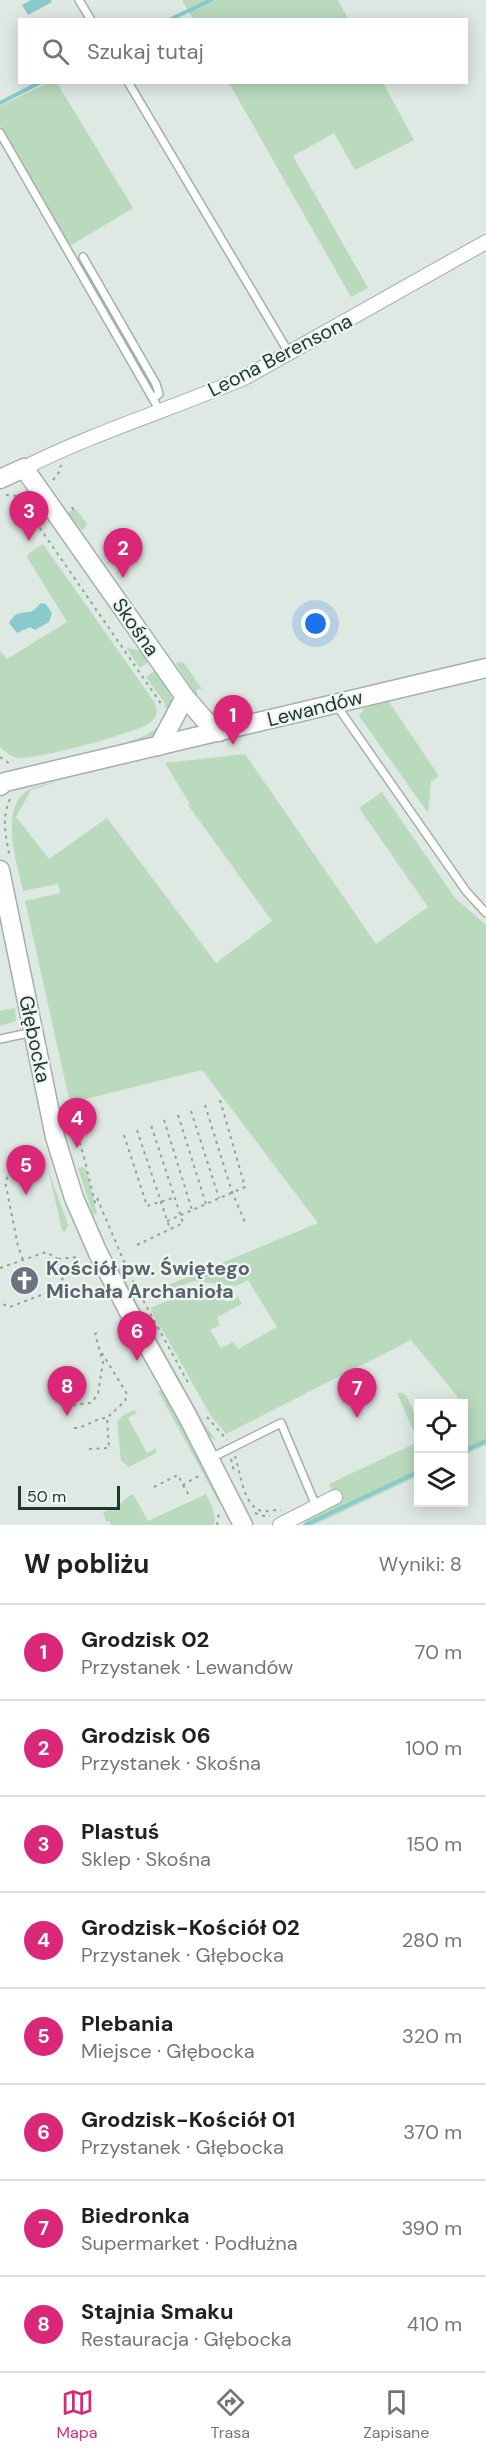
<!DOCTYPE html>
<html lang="pl">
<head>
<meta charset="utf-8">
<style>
	body { margin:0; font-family:"DM Sans",sans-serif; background:#f2f2f2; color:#202124 }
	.controls { position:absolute; right:18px; bottom:18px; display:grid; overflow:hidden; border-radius:0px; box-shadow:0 3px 15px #0003 }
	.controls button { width:54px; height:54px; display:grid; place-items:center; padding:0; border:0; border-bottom:2px solid #e0e0e0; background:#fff; color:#202124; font:30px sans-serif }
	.scale { position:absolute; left:18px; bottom:15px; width:102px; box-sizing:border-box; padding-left:6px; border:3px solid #21382f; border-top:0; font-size:16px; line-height:21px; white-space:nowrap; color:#21382f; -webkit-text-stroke:4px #eff6f2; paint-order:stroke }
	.you { position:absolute; left:316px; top:624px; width:21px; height:21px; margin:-15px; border:4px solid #fff; border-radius:50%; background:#1a73e8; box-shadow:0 0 0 9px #1a73e833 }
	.badge { display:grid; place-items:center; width:39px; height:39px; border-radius:50%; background:#db2777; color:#fff; font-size:20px; font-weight:700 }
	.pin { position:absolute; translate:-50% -50px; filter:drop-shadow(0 2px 3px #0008) }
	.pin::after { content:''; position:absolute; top:32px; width:21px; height:18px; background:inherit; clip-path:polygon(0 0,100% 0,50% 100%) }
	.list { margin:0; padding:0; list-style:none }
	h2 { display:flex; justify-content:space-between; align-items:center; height:78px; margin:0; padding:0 24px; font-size:26px }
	h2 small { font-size:20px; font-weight:400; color:#757577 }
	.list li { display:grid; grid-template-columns:39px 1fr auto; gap:18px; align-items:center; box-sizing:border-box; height:96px; padding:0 24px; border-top:2px solid #e0e0e0 }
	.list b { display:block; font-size:22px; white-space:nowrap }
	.list p { margin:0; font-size:20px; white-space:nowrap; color:#757577 }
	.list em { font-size:20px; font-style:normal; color:#757577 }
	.icon { flex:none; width:33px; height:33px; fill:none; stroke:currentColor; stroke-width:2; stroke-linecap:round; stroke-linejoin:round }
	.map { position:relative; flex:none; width:486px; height:1525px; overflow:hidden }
	.search { position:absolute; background:#fff; box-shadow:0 3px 15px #0003; left:18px; right:18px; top:18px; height:66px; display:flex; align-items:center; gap:15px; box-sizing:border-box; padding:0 21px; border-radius:0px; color:#757577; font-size:22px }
	.sheet { height:846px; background:#fff }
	nav { display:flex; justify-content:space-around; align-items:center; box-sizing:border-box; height:84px; border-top:2px solid #e0e0e0; background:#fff; font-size:16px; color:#757577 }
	nav a { display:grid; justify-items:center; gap:3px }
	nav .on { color:#db2777 }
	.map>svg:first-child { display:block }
</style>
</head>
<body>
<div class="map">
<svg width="486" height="1525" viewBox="0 0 486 1525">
	<rect width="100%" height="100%" fill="#dfe9e3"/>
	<path fill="#b9dabd" d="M182 0H338L348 19H193Z
		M48 83H57L133 208 70 246 0 126V106Z
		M229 83H383L414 140 355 170 334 133 293 156 368 288 351 297Z
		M37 499 49 515 38 522 28 508 30 503Z
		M75 508 87 524 83 531 67 514Z
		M43 544 155 703 157 713C155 718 153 721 148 724 131 734 39 759 20 758 12 757 6 753 0 747V651L7 659 67 622 27 557 29 553Z
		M128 648 144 651 149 658 148 662 140 668 127 649Z
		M178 662 184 663 202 689H197V696L176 664Z
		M154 671 159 672C168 686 174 695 172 713L166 709 164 702 146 677Z
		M389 702 439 776 431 782 428 813 359 716 365 707Z
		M160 726 159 732 147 741 120 748 117 746 146 735Z
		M245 754 376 944 428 907 359 808 382 792 455 898 486 925V1445L464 1455V1421L468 1419 464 1404 460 1403 457 1396 411 1340 226 1434 211 1416 150 1308 196 1290 220 1293 227 1302 238 1297 242 1304 217 1317 220 1325 210 1330 221 1348 233 1342 238 1349 277 1327 248 1280 236 1286 194 1281 155 1295 154 1291 318 1223 202 1070 70 1103 25 901 60 893 58 884 23 891C17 864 0 812 25 792 34 785 50 784 61 781L31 790 16 817 49 859 107 818 216 963 272 921 188 805 190 804 165 763Z
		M15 1008 16 1021 0 1026V1011Z
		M82 1167 86 1169 97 1214 93 1215 78 1168Z
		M48 1169 68 1225 65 1232 62 1230Z
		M117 1262 135 1299 205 1425 216 1440 207 1435 125 1288 116 1268Z
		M161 1390 173 1405 222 1503 218 1501 158 1391Z
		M397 1393H403L407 1397 418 1421 416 1429 413 1430Z
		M134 1410 137 1413 128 1418 147 1453 156 1448V1453L129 1467 121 1461 117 1422 122 1416Z
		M418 1442V1476L314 1525H307L303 1519 337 1503 329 1484Z
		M133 1494 148 1521 206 1494C211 1505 217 1513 214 1525H111L109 1521 106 1522 103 1513C107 1510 112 1509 117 1506 123 1503 125 1497 133 1494Z"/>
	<path fill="#89cbcc" d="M31 0H51L52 2 28 15 22 5Z
		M41 603 46 604 52 613 49 622 35 630 30 627 17 633 9 623C19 607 24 616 34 610 37 608 38 605 41 603Z"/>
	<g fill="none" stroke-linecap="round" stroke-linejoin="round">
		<path stroke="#89cbcc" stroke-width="4" d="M169 20 211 0
			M0 103 41 82
			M464 1451 486 1441
			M305 1525 418 1472"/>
		<defs>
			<path id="service" d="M79 0 91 20
				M128 82 289 353
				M0 133 160 411
				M83 257 156 384 159 394 153 398
				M337 706 466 891 486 913
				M0 1039 33 1032
				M211 1458 281 1423 316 1506"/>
			<path id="minor" d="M24 468C95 432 172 409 246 377L486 242
				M280 1525 335 1497"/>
			<path id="tertiary" d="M0 479 24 468 185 697 204 719 219 732
				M159 746 185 697
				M0 786 5 782 486 668
				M0 870 55 1137 74 1198 98 1253 129 1312 188 1417 243 1525"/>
		</defs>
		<use href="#service" stroke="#a2b0a9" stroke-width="10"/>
		<use href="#minor" stroke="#a2b0a9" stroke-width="16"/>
		<use href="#tertiary" stroke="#a2b0a9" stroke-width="21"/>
		<path stroke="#81ab98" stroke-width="2" stroke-dasharray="3 4.5" stroke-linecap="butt" d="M53 480 60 471 61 465
			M6 495 21 496
			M20 496 24 505 162 705
			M72 507 73 509 76 506
			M0 757 10 764
			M10 799C1 818 6 838 10 858
			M205 1105 232 1192 245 1222
			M191 1111 219 1198
			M67 1115C84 1143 87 1175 96 1206
			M178 1115 206 1204
			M164 1120 192 1210
			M137 1130 170 1229
			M124 1135 147 1206 173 1198
			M12 1171 5 1181 18 1246 23 1260
			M97 1198 131 1278 190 1386
			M167 1221 245 1187 220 1100
			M137 1245 183 1223 151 1125
			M58 1259 78 1257
			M0 1268 46 1252 58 1259 64 1276 57 1289 10 1307 0 1303
			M51 1271 75 1261
			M73 1405 91 1403 98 1394 103 1362 95 1334 100 1331
			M207 1417 227 1440
			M74 1428C89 1427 94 1418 107 1418
			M89 1449 109 1448 107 1418 125 1401 127 1394 102 1353
			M235 1456C240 1470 243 1507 262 1511 269 1512 276 1509 281 1510
			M231 1459 234 1471
			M183 1485 190 1497
			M154 1487 178 1475 183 1485 200 1475
			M255 1513 263 1516H270
			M217 1525 219 1513"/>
		<use href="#service" stroke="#fff" stroke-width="7"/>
		<use href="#minor" stroke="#fff" stroke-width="14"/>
		<use href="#tertiary" stroke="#fff" stroke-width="18"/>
	</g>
	<defs>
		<symbol id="church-disc" viewBox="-11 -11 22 22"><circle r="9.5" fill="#6b7280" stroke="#eff6f2"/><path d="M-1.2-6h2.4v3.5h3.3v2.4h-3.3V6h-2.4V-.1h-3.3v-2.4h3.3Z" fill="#fff"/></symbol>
	</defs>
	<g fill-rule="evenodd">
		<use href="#church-disc" x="8" y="1264" width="33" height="33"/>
	</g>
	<g text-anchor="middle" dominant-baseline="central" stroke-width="4.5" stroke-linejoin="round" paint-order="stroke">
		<g font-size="20" fill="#21382f" stroke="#eff6f2">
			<text transform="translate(280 355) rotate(-27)">Leona Berensona</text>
			<text transform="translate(136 627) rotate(55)">Skośna</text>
			<text transform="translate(315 708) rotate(-14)">Lewandów</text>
			<text transform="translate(35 1039) rotate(78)">Głębocka</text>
		</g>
		<g font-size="20" font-weight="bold" fill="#5b616d" stroke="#eff6f2" text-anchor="start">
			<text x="46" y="1268">Kościół pw. Świętego<tspan x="46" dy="23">Michała Archanioła</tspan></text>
		</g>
	</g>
</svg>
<div class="controls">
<button><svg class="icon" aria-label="locate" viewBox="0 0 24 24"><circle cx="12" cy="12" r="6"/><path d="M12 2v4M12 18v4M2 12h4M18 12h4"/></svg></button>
<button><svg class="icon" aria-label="layers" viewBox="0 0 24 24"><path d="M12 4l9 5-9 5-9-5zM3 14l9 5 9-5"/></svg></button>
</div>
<div class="scale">50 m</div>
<div class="you"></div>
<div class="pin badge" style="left:233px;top:745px">1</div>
<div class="pin badge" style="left:123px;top:578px">2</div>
<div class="pin badge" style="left:29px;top:541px">3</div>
<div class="pin badge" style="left:77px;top:1148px">4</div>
<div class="pin badge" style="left:26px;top:1195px">5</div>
<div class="pin badge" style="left:137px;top:1361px">6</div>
<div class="pin badge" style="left:357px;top:1418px">7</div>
<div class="pin badge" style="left:67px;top:1416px">8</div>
<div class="search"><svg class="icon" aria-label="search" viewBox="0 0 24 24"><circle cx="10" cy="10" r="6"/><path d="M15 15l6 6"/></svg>Szukaj tutaj</div>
</div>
<section class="sheet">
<h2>W pobliżu<small>Wyniki: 8</small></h2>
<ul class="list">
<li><span class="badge">1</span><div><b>Grodzisk 02</b><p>Przystanek · Lewandów</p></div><em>70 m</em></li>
<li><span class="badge">2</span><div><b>Grodzisk 06</b><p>Przystanek · Skośna</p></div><em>100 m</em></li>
<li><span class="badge">3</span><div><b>Plastuś</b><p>Sklep · Skośna</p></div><em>150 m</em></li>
<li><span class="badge">4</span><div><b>Grodzisk-Kościół 02</b><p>Przystanek · Głębocka</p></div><em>280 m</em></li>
<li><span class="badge">5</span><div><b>Plebania</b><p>Miejsce · Głębocka</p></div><em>320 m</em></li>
<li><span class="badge">6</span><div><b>Grodzisk-Kościół 01</b><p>Przystanek · Głębocka</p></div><em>370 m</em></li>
<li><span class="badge">7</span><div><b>Biedronka</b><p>Supermarket · Podłużna</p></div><em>390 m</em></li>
<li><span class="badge">8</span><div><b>Stajnia Smaku</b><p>Restauracja · Głębocka</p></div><em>410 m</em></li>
</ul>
</section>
<nav>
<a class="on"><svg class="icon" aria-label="map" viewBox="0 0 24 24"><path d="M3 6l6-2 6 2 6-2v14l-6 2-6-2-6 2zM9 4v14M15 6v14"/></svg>Mapa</a>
<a><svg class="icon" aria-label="directions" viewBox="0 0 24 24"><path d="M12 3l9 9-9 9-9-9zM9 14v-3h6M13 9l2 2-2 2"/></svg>Trasa</a>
<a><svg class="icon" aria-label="saved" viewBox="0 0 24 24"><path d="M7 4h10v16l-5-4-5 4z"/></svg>Zapisane</a>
</nav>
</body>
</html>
